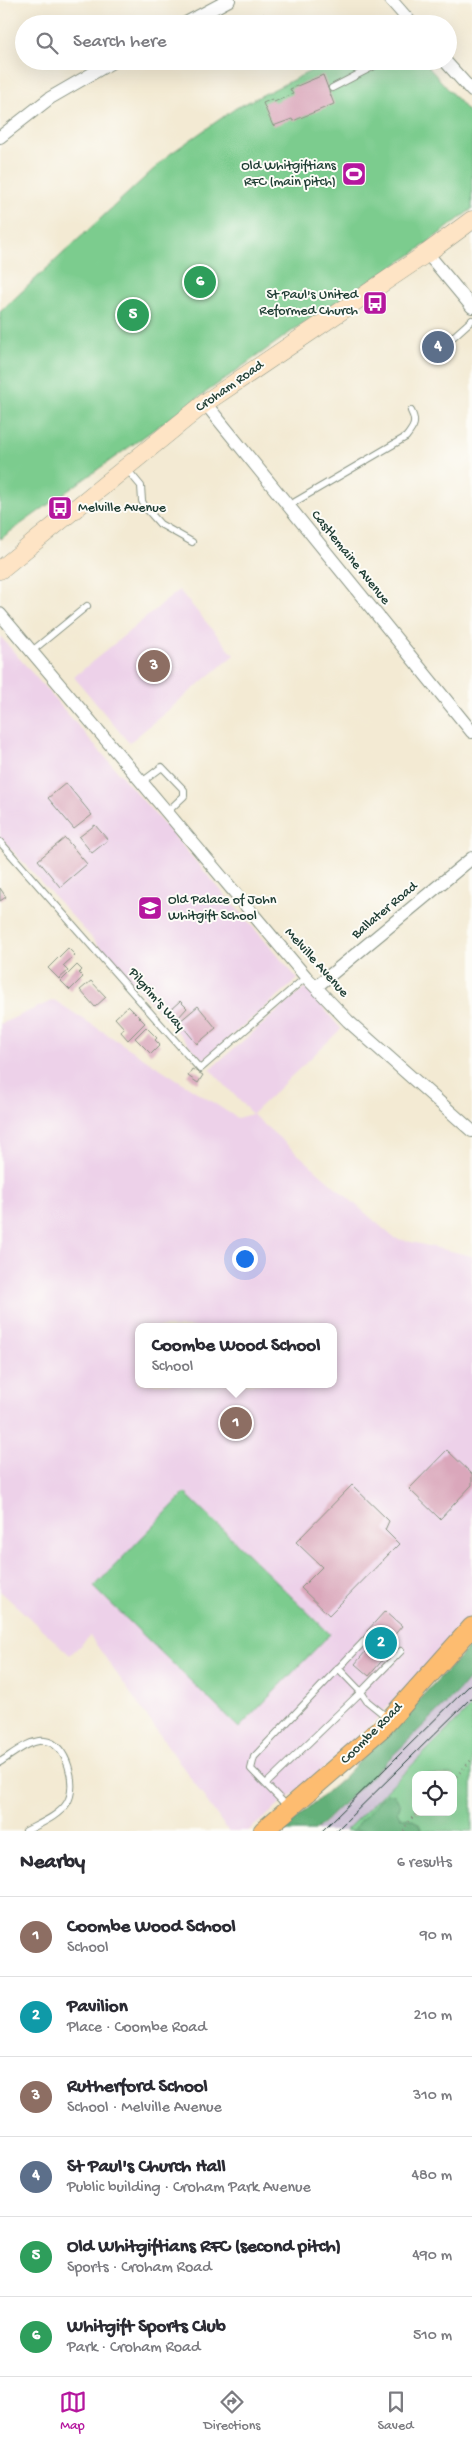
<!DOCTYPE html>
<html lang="en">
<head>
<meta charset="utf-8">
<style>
	body { margin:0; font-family:"Gochi Hand",sans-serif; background:#f7f7f7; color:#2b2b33 }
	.controls { position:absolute; right:15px; bottom:15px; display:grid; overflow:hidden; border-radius:10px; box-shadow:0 5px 20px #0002 }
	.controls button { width:45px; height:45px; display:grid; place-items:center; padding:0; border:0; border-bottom:1px solid #e1e1e2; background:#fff; color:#2b2b33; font:25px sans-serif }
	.you { position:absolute; left:244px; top:1258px; width:18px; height:18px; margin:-12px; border:4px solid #fff; border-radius:50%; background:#1a73e8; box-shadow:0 0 0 8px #1a73e833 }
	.badge { display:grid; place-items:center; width:32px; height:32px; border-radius:50%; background:#b5179e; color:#fff; font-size:16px; font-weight:700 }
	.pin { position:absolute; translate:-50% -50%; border:2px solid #fff; box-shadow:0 1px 5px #0006 }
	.popup { position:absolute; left:135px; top:1323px; width:202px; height:65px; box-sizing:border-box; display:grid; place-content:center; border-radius:10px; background:#fff; filter:drop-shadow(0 1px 4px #0005); font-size:16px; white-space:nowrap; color:#7c7c81 }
	.popup b { font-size:19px; color:#2b2b33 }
	.popup::after { content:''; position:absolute; left:50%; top:100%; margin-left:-10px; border:10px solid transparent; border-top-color:#fff }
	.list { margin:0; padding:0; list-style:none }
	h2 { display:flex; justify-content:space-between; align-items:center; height:65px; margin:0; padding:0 20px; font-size:21px }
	h2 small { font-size:16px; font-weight:400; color:#7c7c81 }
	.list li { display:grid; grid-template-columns:32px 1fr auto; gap:15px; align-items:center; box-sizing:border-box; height:80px; padding:0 20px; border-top:1px solid #e1e1e2 }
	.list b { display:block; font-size:19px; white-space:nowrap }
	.list p { margin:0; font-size:16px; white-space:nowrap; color:#7c7c81 }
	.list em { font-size:16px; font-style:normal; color:#7c7c81 }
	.icon { flex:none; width:28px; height:28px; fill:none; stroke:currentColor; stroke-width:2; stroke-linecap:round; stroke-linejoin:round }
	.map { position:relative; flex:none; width:472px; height:1831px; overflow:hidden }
	.search { position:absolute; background:#fff; box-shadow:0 5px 20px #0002; left:15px; right:15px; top:15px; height:55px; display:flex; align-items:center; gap:12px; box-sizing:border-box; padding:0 18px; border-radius:28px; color:#7c7c81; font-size:19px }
	.sheet { height:545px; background:#fff }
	nav { display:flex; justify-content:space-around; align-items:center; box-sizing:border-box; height:70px; border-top:1px solid #e1e1e2; background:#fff; font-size:14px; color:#7c7c81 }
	nav a { display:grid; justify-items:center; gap:2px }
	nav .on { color:#b5179e }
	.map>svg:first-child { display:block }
</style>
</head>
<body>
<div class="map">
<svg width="472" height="1831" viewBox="0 0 472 1831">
	<rect width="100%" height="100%" fill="#fdfcf7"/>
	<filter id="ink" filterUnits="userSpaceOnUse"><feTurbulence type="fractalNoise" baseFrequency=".02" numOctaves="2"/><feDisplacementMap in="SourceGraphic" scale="10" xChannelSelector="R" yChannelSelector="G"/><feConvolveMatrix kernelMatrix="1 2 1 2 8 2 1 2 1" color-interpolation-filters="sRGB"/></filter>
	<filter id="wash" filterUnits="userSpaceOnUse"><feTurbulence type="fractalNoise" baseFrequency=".0096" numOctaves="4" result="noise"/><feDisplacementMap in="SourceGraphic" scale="20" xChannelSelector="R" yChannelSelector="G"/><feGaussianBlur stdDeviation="1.12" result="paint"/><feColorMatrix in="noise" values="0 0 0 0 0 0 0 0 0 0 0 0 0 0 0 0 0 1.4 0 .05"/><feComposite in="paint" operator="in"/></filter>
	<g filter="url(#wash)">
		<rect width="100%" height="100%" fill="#f3ead3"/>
		<path fill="#edd1e9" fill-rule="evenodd" d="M179 590 234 655 129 743 74 677Z
			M0 636 298 979 203 1060 0 837Z
			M306 987 341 1029 252 1114 394 1238 472 1256V1614L375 1721 335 1759 248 1831H228L90 1636 70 1655 0 1591V1024L54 1000 237 1118 252 1114 210 1069ZM138 1327H334V1384H138Z"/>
		<path fill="#ccbfd4" d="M472 1676V1706L345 1831H316Z"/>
		<path fill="#7bcc8e" stroke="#4d8461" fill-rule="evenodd" d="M331 61H423L472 116V209L414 253 302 324 0 539V312L170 154 236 108Z
			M185 1493 330 1634 239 1728 94 1587Z
			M472 1706V1831H345ZM416 1775H453V1812H416Z"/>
		<path fill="#64b079" stroke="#427656" d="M472 1644V1675L457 1693 315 1831H282L342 1779Z
			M386 1793 394 1794 400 1804 397 1811 400 1817C410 1819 420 1820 422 1831H352Z"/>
		<g id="blocks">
			<path fill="#daa7bb" d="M264 14 269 24H243Z
				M323 75 334 104 293 121 292 119 273 126 263 103 272 99 274 102 293 94 290 89Z
				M66 783 92 815 74 829 48 798Z
				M95 825 108 840 92 853 79 837Z
				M65 838 87 864 60 887 38 860Z
				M0 888 6 897 0 901Z
				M68 948 75 955 63 966 68 971 59 979 48 968Z
				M77 965 82 970 79 973 83 977 70 990 61 981Z
				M91 981 106 997 95 1007 80 990Z
				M180 1001 187 1008 178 1018 170 1010Z
				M128 1006 145 1023 128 1040 121 1032 124 1028 115 1018Z
				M198 1006 216 1028 197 1044 179 1022Z
				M146 1027 157 1038 155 1040 160 1045 151 1054 135 1038Z
				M192 1069 203 1075 198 1083 188 1076Z
				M447 1450 472 1474V1485L440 1519 409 1489Z
				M352 1485 389 1521 385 1530 399 1544 329 1615 301 1588 322 1567 296 1542Z
				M385 1611 402 1626 385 1646 391 1650 369 1676 355 1664 376 1639 367 1631Z"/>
		</g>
	</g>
	<g filter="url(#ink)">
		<use href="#blocks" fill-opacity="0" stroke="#899484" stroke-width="1"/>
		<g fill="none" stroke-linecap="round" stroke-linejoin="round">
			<defs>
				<path id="lane" d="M332 88 384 61
					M453 337 472 320
					M126 468 141 486 142 501 145 507 160 524 192 542
					M288 506 406 437C414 427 417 422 411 411
					M32 651 87 606
					M142 782 162 767 184 790V796L167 812
					M0 842 200 1069 306 977
					M338 1668 361 1692 401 1651
					M0 1762C13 1754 30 1739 45 1741 67 1743 78 1786 67 1803 59 1816 39 1824 26 1831
					M266 1784 361 1692 367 1701 388 1718
					M288 1807 251 1769 254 1757 370 1635"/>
				<path id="street" d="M391 0 412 24
					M184 24 229 0
					M445 61 472 91
					M0 137 50 98 114 61
					M427 253 472 307
					M205 403 472 732
					M0 614 306 977 348 1021 472 1131
					M316 987 472 858"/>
				<path id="secondary" d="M0 570 205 403 427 253 472 220"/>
				<path id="primary" d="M263 1831 383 1727 472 1627"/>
			</defs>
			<use href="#lane" stroke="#899484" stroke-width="8"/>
			<use href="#street" stroke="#899484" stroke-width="14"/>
			<use href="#secondary" stroke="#899484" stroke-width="19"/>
			<use href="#primary" stroke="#899484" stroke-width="21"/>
			<path stroke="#899484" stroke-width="2.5" stroke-dasharray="1 4" stroke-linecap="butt" d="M453 1780 472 1759
				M404 1831 407 1823 418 1812"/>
			<use href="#lane" stroke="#fff" stroke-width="6"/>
			<use href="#street" stroke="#fff" stroke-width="12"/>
			<use href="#secondary" stroke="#fee4c5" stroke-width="18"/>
			<use href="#primary" stroke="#fdbc6f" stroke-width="19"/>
			<path stroke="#1f3d34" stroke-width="1" d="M322 1831 472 1683
				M336 1831 472 1697"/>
		</g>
	</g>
	<defs>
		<symbol id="stadium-square" viewBox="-11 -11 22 22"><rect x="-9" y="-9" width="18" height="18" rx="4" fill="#b5179e" stroke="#fdfcf7"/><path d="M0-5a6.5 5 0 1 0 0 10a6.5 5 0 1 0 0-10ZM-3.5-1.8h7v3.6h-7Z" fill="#fff"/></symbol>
		<symbol id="bus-square" viewBox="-11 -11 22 22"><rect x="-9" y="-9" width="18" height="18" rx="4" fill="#b5179e" stroke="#fdfcf7"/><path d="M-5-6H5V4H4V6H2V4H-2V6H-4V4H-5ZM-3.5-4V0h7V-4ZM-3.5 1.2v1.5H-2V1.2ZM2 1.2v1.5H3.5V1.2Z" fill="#fff"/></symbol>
		<symbol id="school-square" viewBox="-11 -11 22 22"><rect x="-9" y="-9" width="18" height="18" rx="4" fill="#b5179e" stroke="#fdfcf7"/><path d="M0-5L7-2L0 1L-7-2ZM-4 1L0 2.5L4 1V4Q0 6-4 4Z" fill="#fff"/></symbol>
	</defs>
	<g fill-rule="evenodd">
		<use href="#stadium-square" x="340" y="160" width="28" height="28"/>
		<use href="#bus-square" x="361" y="289" width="28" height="28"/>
		<use href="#bus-square" x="46" y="494" width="28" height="28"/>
		<use href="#school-square" x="136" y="894" width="28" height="28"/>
	</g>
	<g text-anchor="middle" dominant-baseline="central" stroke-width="4" stroke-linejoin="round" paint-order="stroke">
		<g font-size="14" fill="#1f3d34" stroke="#fdfcf7" text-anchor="end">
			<text x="336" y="166">Old Whitgiftians<tspan x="336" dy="16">RFC (main pitch)</tspan></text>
			<text x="358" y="295">St Paul's United<tspan x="358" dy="16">Reformed Church</tspan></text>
			<text x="78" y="508" text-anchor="start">Melville Avenue</text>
			<text x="168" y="900" text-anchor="start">Old Palace of John<tspan x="168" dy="16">Whitgift School</tspan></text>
		</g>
		<g font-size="14" fill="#1f3d34" stroke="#fdfcf7">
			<text transform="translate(230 387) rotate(-35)">Croham Road</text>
			<text transform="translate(350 558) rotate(51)">Castlemaine Avenue</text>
			<text transform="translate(385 911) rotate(-40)">Ballater Road</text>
			<text transform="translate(316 963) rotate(48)">Melville Avenue</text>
			<text transform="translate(156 1000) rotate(49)">Pilgrim's Way</text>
			<text transform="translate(372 1734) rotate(-45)">Coombe Road</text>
		</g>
	</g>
</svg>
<div class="controls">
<button><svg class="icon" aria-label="locate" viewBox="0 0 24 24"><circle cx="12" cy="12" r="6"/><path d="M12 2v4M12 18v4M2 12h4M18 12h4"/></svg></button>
</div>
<div class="you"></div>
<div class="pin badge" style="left:236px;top:1423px;background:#8d6e63">1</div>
<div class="popup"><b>Coombe Wood School</b>School</div>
<div class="pin badge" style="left:381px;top:1643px;background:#0f9aa8">2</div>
<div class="pin badge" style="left:154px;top:666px;background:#8d6e63">3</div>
<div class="pin badge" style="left:438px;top:347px;background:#5c6f8a">4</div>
<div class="pin badge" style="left:133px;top:315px;background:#2e9e5b">5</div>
<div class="pin badge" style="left:200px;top:282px;background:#2e9e5b">6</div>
<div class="search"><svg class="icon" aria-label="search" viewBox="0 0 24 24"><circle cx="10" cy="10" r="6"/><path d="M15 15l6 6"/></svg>Search here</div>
</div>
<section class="sheet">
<h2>Nearby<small>6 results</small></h2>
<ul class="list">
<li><span class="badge" style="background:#8d6e63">1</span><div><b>Coombe Wood School</b><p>School</p></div><em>90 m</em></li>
<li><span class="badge" style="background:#0f9aa8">2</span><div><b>Pavilion</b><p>Place · Coombe Road</p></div><em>210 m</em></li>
<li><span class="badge" style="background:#8d6e63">3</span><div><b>Rutherford School</b><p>School · Melville Avenue</p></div><em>310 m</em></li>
<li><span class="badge" style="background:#5c6f8a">4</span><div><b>St Paul's Church Hall</b><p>Public building · Croham Park Avenue</p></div><em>480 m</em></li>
<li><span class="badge" style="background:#2e9e5b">5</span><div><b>Old Whitgiftians RFC (second pitch)</b><p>Sports · Croham Road</p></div><em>490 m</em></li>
<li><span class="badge" style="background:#2e9e5b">6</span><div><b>Whitgift Sports Club</b><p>Park · Croham Road</p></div><em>510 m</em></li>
</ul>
</section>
<nav>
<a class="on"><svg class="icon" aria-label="map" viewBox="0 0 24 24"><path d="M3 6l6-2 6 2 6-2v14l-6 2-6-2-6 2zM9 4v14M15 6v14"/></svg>Map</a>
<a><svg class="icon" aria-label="directions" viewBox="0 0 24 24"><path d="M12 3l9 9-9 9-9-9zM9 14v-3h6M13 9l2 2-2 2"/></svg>Directions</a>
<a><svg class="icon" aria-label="saved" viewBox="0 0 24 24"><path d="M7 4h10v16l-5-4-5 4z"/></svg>Saved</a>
</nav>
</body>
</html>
